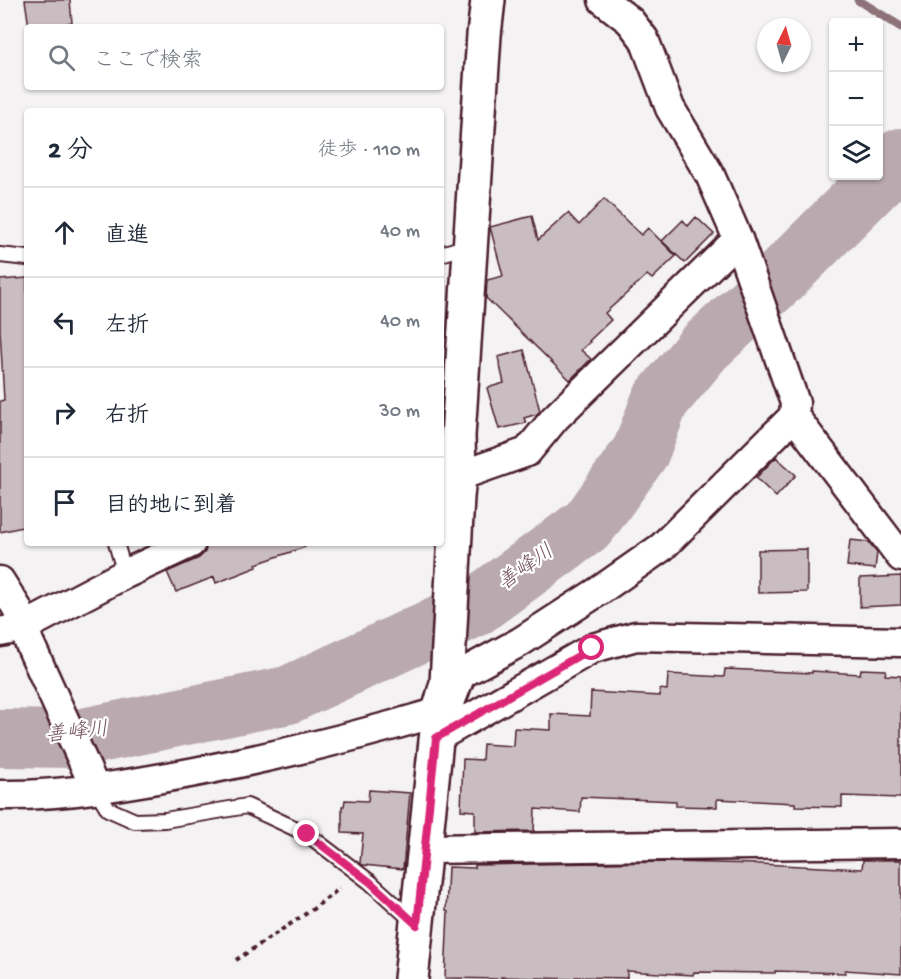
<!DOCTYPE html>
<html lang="ja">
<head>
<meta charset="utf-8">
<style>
	body { margin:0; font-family:"Gochi Hand","Klee One",sans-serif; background:#f6f6f7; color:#1f2937 }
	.controls { position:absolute; right:18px; top:18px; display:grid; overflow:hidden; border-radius:6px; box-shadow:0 2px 4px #0004 }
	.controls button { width:54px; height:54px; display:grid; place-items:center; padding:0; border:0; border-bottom:2px solid #e0e1e3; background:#fff; color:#1f2937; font:30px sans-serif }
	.compass { position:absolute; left:757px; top:18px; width:54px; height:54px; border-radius:50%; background:#fff; box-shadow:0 2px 4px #0004; rotate:5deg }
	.stop { position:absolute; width:18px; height:18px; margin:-14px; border:4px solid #db2777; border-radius:50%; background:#fff }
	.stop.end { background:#db2777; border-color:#fff; box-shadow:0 2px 6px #0008 }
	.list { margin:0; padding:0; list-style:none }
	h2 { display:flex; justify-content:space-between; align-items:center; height:78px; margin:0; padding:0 24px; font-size:26px }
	h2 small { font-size:20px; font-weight:400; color:#747a83 }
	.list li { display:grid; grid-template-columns:39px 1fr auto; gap:18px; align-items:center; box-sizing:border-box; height:90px; padding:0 24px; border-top:2px solid #e0e1e3 }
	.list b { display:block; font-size:22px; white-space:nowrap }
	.list em { font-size:20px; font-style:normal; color:#747a83 }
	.icon { flex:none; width:33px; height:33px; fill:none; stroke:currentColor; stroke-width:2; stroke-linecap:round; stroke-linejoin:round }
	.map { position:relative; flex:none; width:901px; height:979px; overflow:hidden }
	.search { position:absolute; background:#fff; box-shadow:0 2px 4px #0004; left:24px; top:24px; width:420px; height:66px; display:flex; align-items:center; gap:15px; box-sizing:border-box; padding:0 21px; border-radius:6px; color:#747a83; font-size:22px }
	.panel { position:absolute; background:#fff; box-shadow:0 2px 4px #0004; left:24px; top:108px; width:420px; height:438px; border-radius:6px }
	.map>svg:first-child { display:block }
</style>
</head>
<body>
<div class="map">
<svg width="901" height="979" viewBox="0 0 901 979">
	<rect width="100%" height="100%" fill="#f4f2f2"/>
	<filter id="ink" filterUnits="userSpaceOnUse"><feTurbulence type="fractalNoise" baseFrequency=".0167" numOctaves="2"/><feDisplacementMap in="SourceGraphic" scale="12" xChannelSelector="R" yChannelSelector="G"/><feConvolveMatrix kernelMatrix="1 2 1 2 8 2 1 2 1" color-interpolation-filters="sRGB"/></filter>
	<g filter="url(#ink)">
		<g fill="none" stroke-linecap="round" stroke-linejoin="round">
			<path stroke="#8d727a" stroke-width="9" d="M858 0 901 27"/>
			<path stroke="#baa9ae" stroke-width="58" d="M0 738 74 739 288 695 473 609 589 524 641 451 660 401 704 348 785 273 901 157"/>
		</g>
		<path fill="#cabdc1" stroke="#4a1f2b" stroke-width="1.5" d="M25 0H70L72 23 29 27Z
			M604 199 641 235 648 228 676 256 652 279 647 275 605 313 611 320 589 341 590 342 581 350 591 359 570 380 486 298 487 280 503 276 490 227 532 216 538 240 568 213 579 225Z
			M696 217 714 234 685 263 662 241 683 220 688 226Z
			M27 278V526L0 532V401L4 400 0 330V280Z
			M524 350 540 411 537 414 524 418 526 423 499 429 487 388 504 383 498 357Z
			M776 457 796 475 776 497 756 478Z
			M850 540 869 542 877 553 875 569 847 566Z
			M207 543H304L305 547 256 564 257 567 216 583 214 577 176 592 167 572 199 558 205 552Z
			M807 549V592L758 593V550Z
			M901 576V605L860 607V578Z
			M725 669 812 673V671L860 674 861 669 886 670 885 675 901 676V798L842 796V807L795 806V803L717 799V807L676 806V801L581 797 580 812 535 809 534 831 475 832V811L461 810 463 759 482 760 483 744 513 746 514 728 551 730V714L590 716 591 692 660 696V689L667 690 668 674 724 677Z
			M369 790 410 793 403 869 363 865 360 863 363 834 342 833V806H344L345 800 368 801Z
			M863 860H901V974L845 970V973L775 971V973L694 972 693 975 627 971V978L575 977V979L501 977V979L445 978 448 912 446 911 448 867 475 868V865L667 862 760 864 862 869Z"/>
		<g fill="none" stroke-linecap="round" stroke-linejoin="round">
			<defs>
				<path id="service" d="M441 254 471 245
					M0 255 27 258
					M116 543 125 574
					M95 787 108 809 135 821 165 820 247 806 307 834 370 882 414 922"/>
				<path id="minor" d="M603 0 630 21 644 39 670 108 710 175 738 239 795 403 794 416 901 557
					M459 476 527 452 555 418 738 239
					M0 581 17 608 29 642 91 779
					M0 632 24 627 125 574 191 543
					M448 708 461 674 520 642 599 591 662 547 794 416
					M436 738 593 648 636 636 901 642
					M0 795C66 796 131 784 195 772 277 756 358 736 439 712
					M424 849 901 843"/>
				<path id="tertiary" d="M411 979 439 712 447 683 457 497 459 476 458 436 484 35 488 0"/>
			</defs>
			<use href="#service" stroke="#4a1f2b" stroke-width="18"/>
			<use href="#minor" stroke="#4a1f2b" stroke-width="33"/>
			<use href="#tertiary" stroke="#4a1f2b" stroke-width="38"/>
			<path stroke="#4a1f2b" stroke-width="4" stroke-dasharray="4.5 4.5" stroke-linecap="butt" d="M236 960 313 909 340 888"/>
			<use href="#service" stroke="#fff" stroke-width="14"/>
			<use href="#minor" stroke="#fff" stroke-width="28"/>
			<use href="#tertiary" stroke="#fff" stroke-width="33"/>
		</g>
	</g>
	<g fill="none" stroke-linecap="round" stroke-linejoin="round" filter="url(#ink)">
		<path stroke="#db2777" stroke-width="8" d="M307 834 370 882 417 925 436 738 592 648"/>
	</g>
	<g text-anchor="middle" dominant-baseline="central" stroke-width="4.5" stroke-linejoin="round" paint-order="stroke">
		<g font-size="21" font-style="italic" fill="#714f59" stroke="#fff">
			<text transform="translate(527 569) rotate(-36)">善峰川</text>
			<text transform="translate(77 734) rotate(-6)">善峰川</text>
		</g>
	</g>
</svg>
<div class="controls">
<button>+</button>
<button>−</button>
<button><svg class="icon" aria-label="layers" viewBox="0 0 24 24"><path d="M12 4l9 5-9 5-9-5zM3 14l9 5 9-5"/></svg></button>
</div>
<svg class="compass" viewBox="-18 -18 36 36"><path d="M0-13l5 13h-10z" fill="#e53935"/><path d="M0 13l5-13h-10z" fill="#747a83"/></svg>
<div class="stop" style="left:592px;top:648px"></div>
<div class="stop end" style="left:307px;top:834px"></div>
<div class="search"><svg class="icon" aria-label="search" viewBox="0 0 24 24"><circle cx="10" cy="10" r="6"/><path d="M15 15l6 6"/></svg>ここで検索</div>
<section class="panel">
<h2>2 分<small>徒歩 · 110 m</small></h2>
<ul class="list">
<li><svg class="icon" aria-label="ahead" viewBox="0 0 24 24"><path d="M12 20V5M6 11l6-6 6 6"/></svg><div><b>直進</b></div><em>40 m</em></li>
<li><svg class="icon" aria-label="left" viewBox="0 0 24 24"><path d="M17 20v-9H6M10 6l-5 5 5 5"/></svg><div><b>左折</b></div><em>40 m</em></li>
<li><svg class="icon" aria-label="right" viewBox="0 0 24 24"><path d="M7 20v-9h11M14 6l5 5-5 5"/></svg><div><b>右折</b></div><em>30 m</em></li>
<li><svg class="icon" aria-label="arrive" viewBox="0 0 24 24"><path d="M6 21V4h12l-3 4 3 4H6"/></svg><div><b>目的地に到着</b></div></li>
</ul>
</section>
</div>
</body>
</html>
